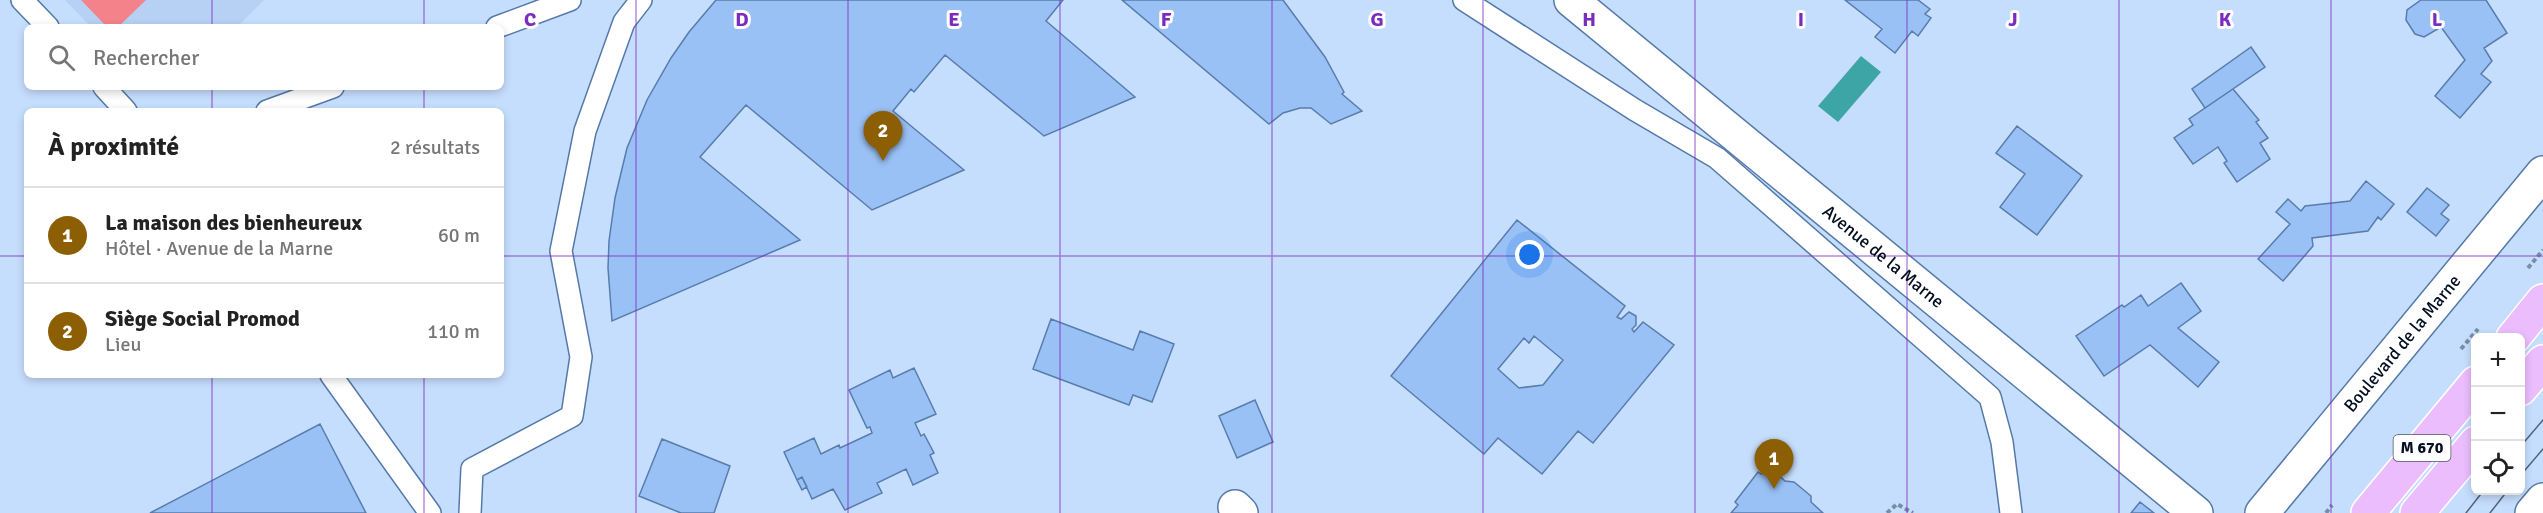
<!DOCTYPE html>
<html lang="fr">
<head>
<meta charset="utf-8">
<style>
	body { margin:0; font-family:Signika,sans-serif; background:#f6f6f6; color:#222 }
	.controls { position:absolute; right:18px; bottom:18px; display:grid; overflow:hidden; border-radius:9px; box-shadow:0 3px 9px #0003 }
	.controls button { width:54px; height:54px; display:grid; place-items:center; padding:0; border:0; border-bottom:2px solid #e0e0e0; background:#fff; color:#222; font:30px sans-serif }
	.you { position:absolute; left:1530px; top:255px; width:21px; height:21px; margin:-15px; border:4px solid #fff; border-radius:50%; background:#1a73e8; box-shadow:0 0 0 9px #1a73e833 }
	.badge { display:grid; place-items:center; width:39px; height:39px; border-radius:50%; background:#8d5f05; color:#fff; font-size:20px; font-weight:700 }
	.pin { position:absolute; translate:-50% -50px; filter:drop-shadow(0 2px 3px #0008) }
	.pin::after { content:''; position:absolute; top:32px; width:21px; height:18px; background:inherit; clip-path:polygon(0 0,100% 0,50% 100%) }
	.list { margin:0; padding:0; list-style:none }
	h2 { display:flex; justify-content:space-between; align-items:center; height:78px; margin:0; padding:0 24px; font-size:26px }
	h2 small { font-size:20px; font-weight:400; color:#767676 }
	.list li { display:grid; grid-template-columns:39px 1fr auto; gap:18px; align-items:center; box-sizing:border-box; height:96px; padding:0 24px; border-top:2px solid #e0e0e0 }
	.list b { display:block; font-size:22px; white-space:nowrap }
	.list p { margin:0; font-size:20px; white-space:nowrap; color:#767676 }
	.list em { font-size:20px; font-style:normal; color:#767676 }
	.icon { flex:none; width:33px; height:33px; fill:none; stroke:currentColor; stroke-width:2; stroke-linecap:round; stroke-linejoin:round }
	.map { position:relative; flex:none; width:2543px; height:513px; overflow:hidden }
	.search { position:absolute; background:#fff; box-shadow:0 3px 9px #0003; left:24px; top:24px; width:480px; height:66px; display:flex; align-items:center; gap:15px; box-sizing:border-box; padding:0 21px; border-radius:9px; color:#767676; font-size:22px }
	.panel { position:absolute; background:#fff; box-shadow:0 3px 9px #0003; left:24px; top:108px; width:480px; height:270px; border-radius:9px }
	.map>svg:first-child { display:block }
</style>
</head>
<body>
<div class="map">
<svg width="2543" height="513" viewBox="0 0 2543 513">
	<rect width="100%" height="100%" fill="#c6defe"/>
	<path fill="#b6d1f4" d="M65 0H264L237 27H91Z"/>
	<path fill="#f4828b" d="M81 0H146L118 27H107Z"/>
	<path fill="#3ea5a6" d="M1861 56 1881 72 1838 122 1818 106Z"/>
	<path fill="#9ac1f5" stroke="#587cac" stroke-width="1.5" fill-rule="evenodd" d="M716 0H1063L1046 21 1135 97 1044 136 945 55 914 92 911 89 893 111 964 170 872 210 746 105 700 157 800 240 612 321 608 268 609 241 615 198 627 148 647 100 671 58 689 32Z
		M1122 0H1283L1325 57 1344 92 1342 94 1362 111 1331 124 1311 108H1300L1283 113 1269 124Z
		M1845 0H1918L1930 9 1925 14 1931 18 1918 36 1912 31 1895 53 1875 37 1882 29Z
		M2486 0 2507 33 2484 48 2492 61 2481 74 2491 82 2460 118 2435 96 2465 60 2441 27 2424 37 2415 34 2406 20 2407 10 2421 0Z
		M2251 47 2265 67 2205 108 2192 89Z
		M2233 89 2259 120 2256 122 2268 138 2260 143 2270 159 2237 182 2224 163 2227 161 2218 147 2193 164 2174 138 2193 125 2189 119Z
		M2017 126 2082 176 2037 235 2000 207 2025 174 1996 153Z
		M2366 181 2394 204 2381 220 2378 217 2368 231 2312 238 2313 246 2283 281 2258 259 2290 224 2276 212 2288 199 2301 211 2305 206 2350 201Z
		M2427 188 2449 205 2441 214 2449 220 2436 236 2407 212Z
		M1517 220 1625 306 1617 317 1621 319 1629 312 1636 316V325L1632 329 1634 332 1643 322 1674 345 1593 443 1578 431 1542 474 1498 438 1484 454 1391 376ZM1534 336 1563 360 1543 385 1519 388 1498 369 1524 338 1529 343Z
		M2181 283 2201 311 2178 328 2219 362 2198 387 2150 345 2104 376 2076 336 2122 305 2124 307 2141 295 2148 306Z
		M1051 319 1133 350 1140 331 1174 344 1152 402 1133 395 1129 405 1033 369Z
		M914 368 936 414 915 423 921 436 924 434 934 453 930 455 938 473 913 485 906 469 877 483 882 493 845 510 833 489 812 499 802 477 797 480 784 452 814 438 821 454 839 445 840 448 872 433 870 427 867 428 849 390 890 370 893 378Z
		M1255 400 1273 442 1237 458 1219 416Z
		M320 424 366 513H150Z
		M662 439 730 466 714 513H681L639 496Z
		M1771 468 1785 481 1794 482 1811 496V502L1823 513H1731L1738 505 1735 502 1758 472 1761 474Z
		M802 477 807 487 802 490 797 480Z
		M2140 502 2154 513H2131Z"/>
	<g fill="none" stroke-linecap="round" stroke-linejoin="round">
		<defs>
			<path id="service" d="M22 0 48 27
				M1464 0 1635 110 1717 158 1990 397 2002 442 2011 513
				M497 27 570 0
				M104 87 126 111
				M267 111 333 87
				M331 375 430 513
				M470 513 472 469 572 416 581 357 561 251 585 131 624 22 641 0"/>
			<g id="minor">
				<path id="s1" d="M1571 0 2196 513"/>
				<path d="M1235 507 1241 513"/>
			</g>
			<g id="tertiary">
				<path id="s2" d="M2262 513 2543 173"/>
				<path d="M2532 513 2543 500"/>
			</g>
			<path id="primary" d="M2513 338 2543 301
				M2520 389 2543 362
				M2368 513 2476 383
				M2417 513 2476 443"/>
		</defs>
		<use href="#service" stroke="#5579a9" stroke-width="24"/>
		<use href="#minor" stroke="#5579a9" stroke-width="36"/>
		<use href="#tertiary" stroke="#5579a9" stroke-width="36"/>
		<use href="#primary" stroke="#fff" stroke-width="36"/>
		<path stroke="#798da7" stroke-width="4" stroke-dasharray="4.5 3" stroke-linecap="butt" d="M2528 268 2543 250
			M2461 349 2478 329
			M1887 513 1897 504 1913 513
			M2326 513 2332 505"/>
		<use href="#service" stroke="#fff" stroke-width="21"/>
		<use href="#minor" stroke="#fff" stroke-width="33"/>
		<use href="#tertiary" stroke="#fff" stroke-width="33"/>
		<use href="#primary" stroke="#ebbdfd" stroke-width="33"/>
		<path stroke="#52637a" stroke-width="1.5" d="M2520 447 2543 420
			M2520 476 2543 449
			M2466 513 2484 490
			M2490 513 2508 490"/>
	</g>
	<path fill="none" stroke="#7b2cbf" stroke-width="1.5" stroke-opacity="0.55" d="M212 0V27M424 0V27M636 0V513M848 0V513M1060 0V513M1272 0V513M1483 0V513M1695 0V513M1907 0V513M2119 0V513M2331 0V513M212 87V111M424 87V111M0 256H27M501 256H2543M212 375V513M424 375V513"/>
	<g text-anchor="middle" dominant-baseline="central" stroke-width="6" stroke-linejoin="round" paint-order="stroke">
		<rect fill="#fdfdfd" stroke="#4d5662" stroke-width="1.5" x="2393.5" y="435" width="57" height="26" rx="4.5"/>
		<g font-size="16" font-weight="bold" fill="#020e20">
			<text x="2422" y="448">M 670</text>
		</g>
		<g font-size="18" fill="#020e20" stroke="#fdfdfd">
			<text stroke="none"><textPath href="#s1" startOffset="404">Avenue de la Marne</textPath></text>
			<text stroke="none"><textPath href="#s2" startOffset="220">Boulevard de la Marne</textPath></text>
		</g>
	</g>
	<g font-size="20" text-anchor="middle" font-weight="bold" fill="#7b2cbf" stroke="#fdfdfd" stroke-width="6" stroke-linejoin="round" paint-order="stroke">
		<text x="530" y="26">C</text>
		<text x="742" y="26">D</text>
		<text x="954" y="26">E</text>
		<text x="1166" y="26">F</text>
		<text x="1377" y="26">G</text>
		<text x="1589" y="26">H</text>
		<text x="1801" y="26">I</text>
		<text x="2013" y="26">J</text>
		<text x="2225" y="26">K</text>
		<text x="2437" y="26">L</text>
	</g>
</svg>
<div class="controls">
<button>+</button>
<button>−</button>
<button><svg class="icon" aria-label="locate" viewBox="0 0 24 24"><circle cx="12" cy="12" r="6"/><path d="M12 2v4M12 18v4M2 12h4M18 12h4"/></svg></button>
</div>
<div class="you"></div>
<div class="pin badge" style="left:1774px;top:489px">1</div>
<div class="pin badge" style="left:883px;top:161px">2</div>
<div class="search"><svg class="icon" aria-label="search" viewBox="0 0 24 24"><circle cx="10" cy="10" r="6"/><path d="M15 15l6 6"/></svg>Rechercher</div>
<section class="panel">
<h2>À proximité<small>2 résultats</small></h2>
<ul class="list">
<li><span class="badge">1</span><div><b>La maison des bienheureux</b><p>Hôtel · Avenue de la Marne</p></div><em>60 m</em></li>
<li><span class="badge">2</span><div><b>Siège Social Promod</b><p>Lieu</p></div><em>110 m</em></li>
</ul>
</section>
</div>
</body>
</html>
